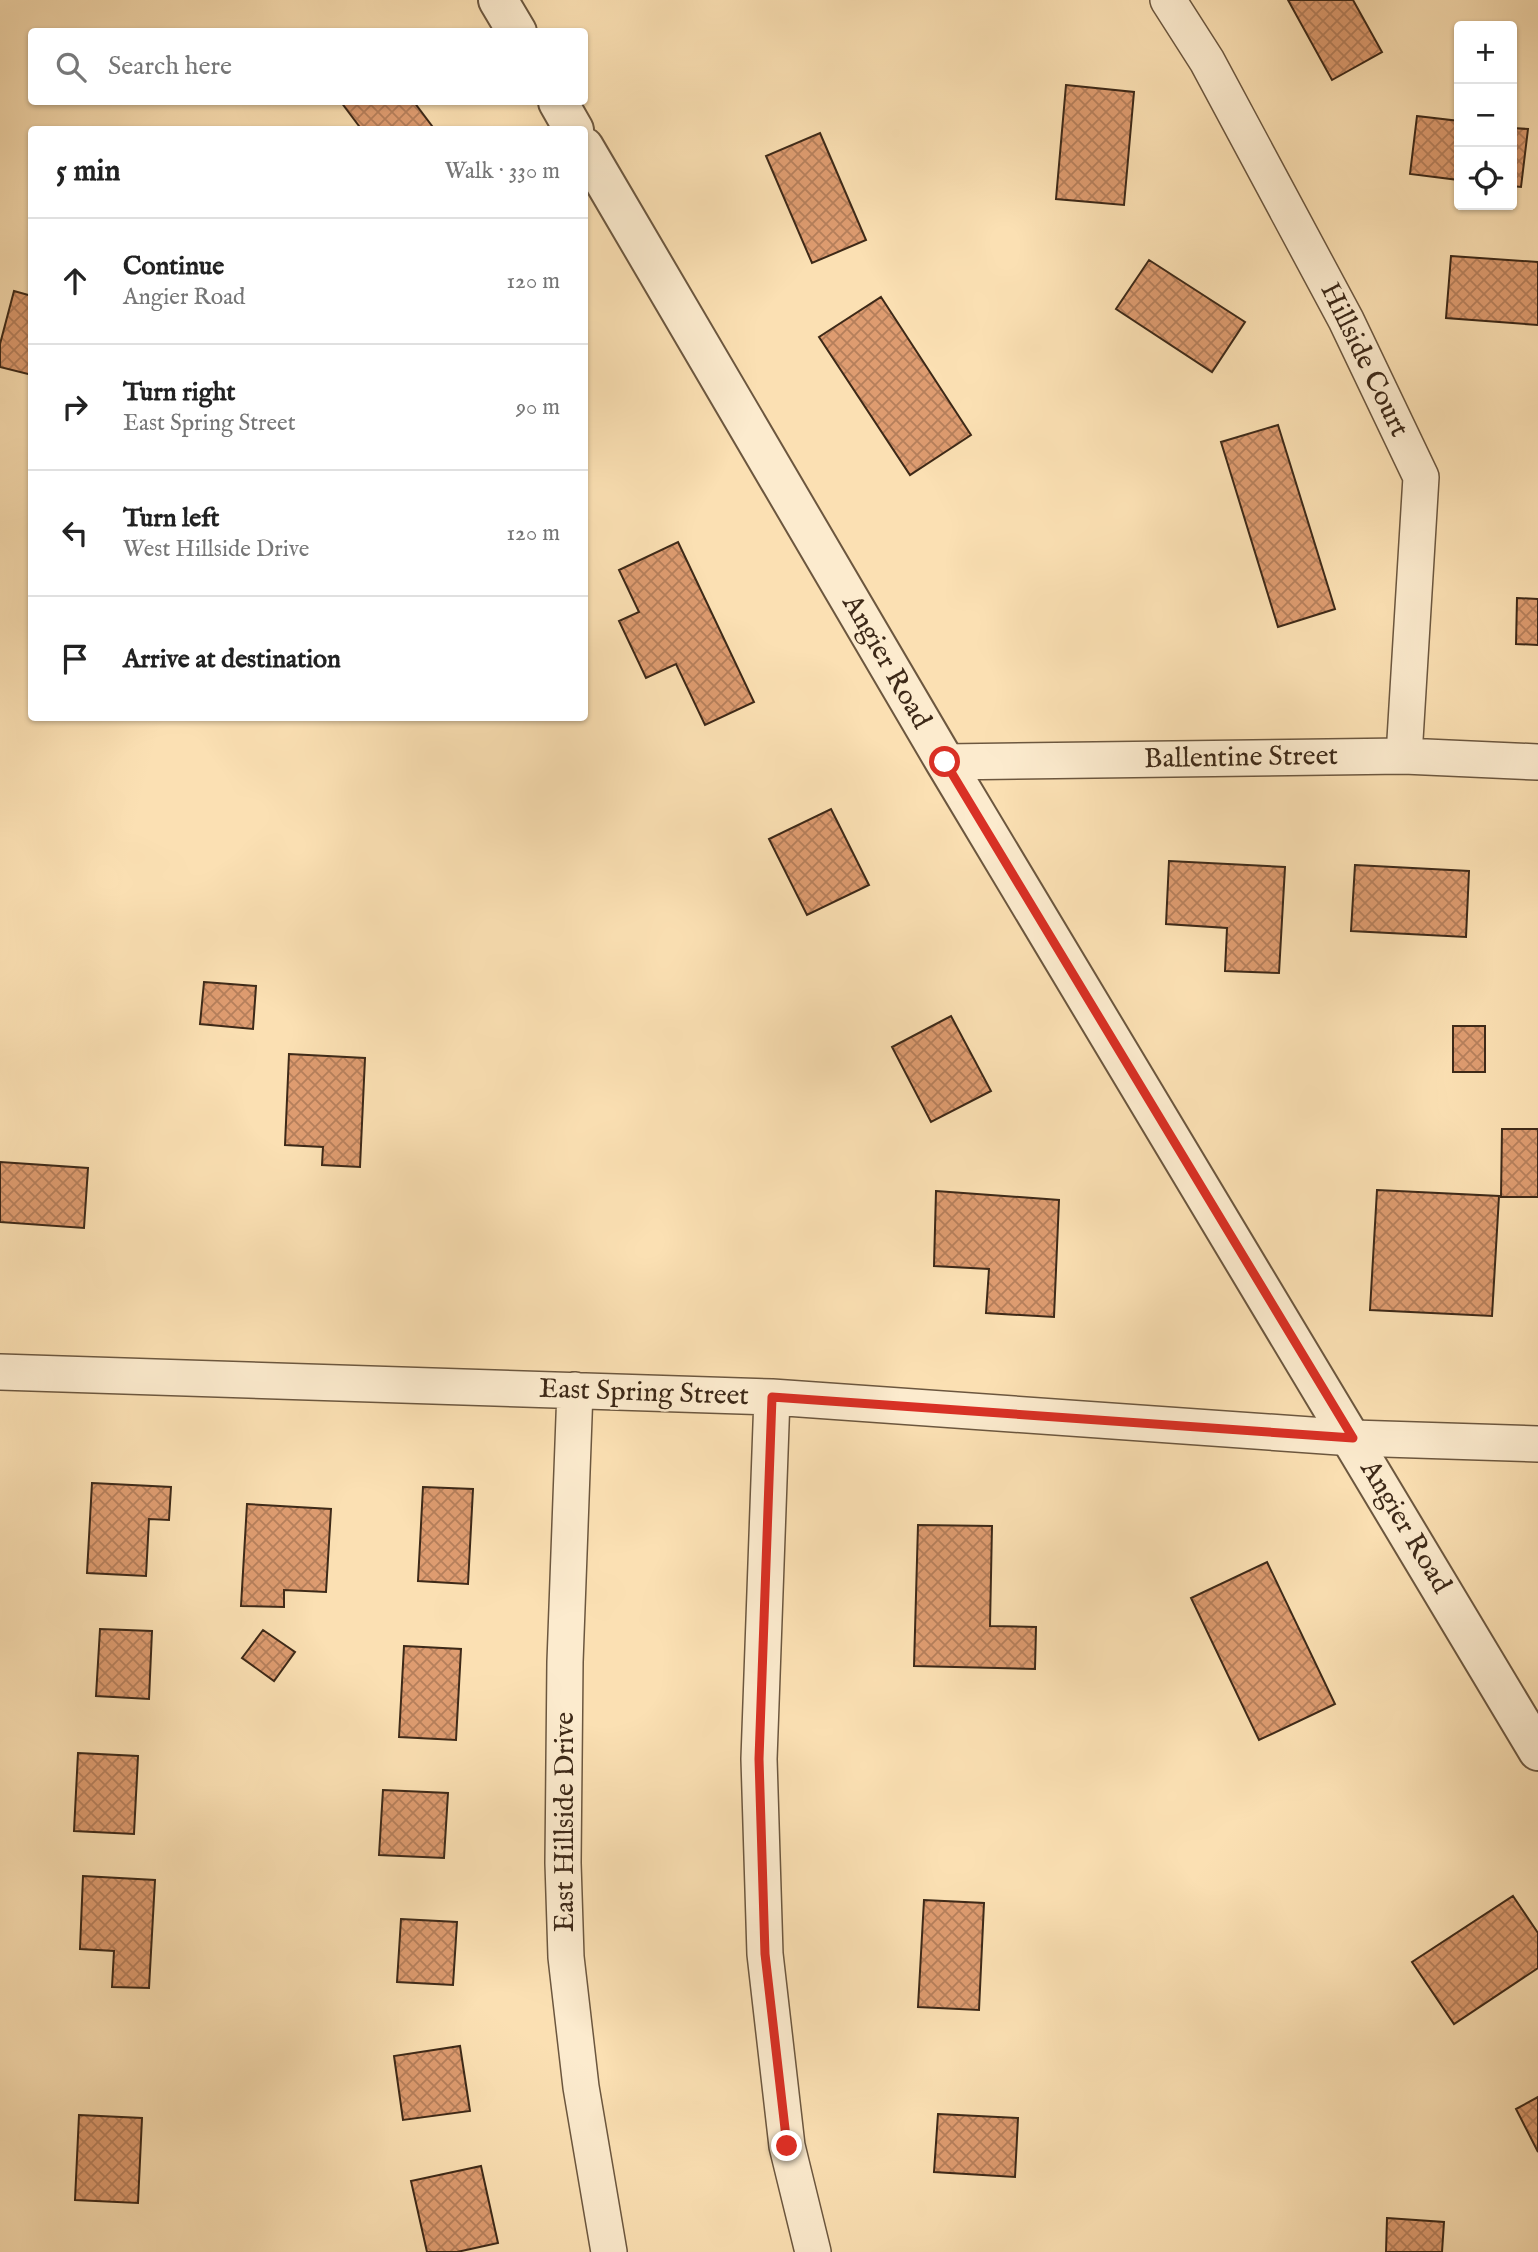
<!DOCTYPE html>
<html lang="en">
<head>
<meta charset="utf-8">
<style>
	body { margin:0; font-family:"IM FELL English",serif; background:#f2f2f2; color:#222 }
	.controls { position:absolute; right:21px; top:21px; display:grid; overflow:hidden; border-radius:7px; box-shadow:0 2px 5px #0004 }
	.controls button { width:63px; height:63px; display:grid; place-items:center; padding:0; border:0; border-bottom:2px solid #e0e0e0; background:#fff; color:#222; font:35px sans-serif }
	.stop { position:absolute; width:21px; height:21px; margin:-16px; border:5px solid #d93025; border-radius:50%; background:#fff }
	.stop.end { background:#d93025; border-color:#fff; box-shadow:0 2px 7px #0008 }
	.list { margin:0; padding:0; list-style:none }
	h2 { display:flex; justify-content:space-between; align-items:center; height:91px; margin:0; padding:0 28px; font-size:30px }
	h2 small { font-size:23px; font-weight:400; color:#767676 }
	.list li { display:grid; grid-template-columns:46px 1fr auto; gap:21px; align-items:center; box-sizing:border-box; height:126px; padding:0 28px; border-top:2px solid #e0e0e0 }
	.list b { display:block; font-size:26px; white-space:nowrap }
	.list p { margin:0; font-size:23px; white-space:nowrap; color:#767676 }
	.list em { font-size:23px; font-style:normal; color:#767676 }
	.icon { flex:none; width:38px; height:38px; fill:none; stroke:currentColor; stroke-width:2; stroke-linecap:round; stroke-linejoin:round }
	.map { position:relative; flex:none; width:1538px; height:2252px; overflow:hidden }
	.search { position:absolute; background:#fff; box-shadow:0 2px 5px #0004; left:28px; top:28px; width:560px; height:77px; display:flex; align-items:center; gap:18px; box-sizing:border-box; padding:0 24px; border-radius:7px; color:#767676; font-size:26px }
	.panel { position:absolute; background:#fff; box-shadow:0 2px 5px #0004; left:28px; top:126px; width:560px; height:595px; border-radius:7px }
	.map>svg:first-child { display:block }
</style>
</head>
<body>
<div class="map">
<svg width="1538" height="2252" viewBox="0 0 1538 2252">
	<defs>
		<pattern id="building-cross-hatch" width="8" height="8" patternUnits="userSpaceOnUse" patternTransform="scale(1.75)"><rect width="8" height="8" fill="#de9c70"/><path d="M0 0l8 8M0 8l8-8" fill="none" stroke="#b57f5b"/></pattern>
	</defs>
	<rect width="100%" height="100%" fill="#fbe0b3"/>
	<filter id="stains"><feTurbulence type="fractalNoise" baseFrequency=".00286" numOctaves="4"/><feColorMatrix values="0 0 0 0 .2 0 0 0 0 .09 0 0 0 0 .02 0 0 0 .5 -.17"/></filter>
	<radialGradient id="worn" r=".72"><stop offset=".6" stop-color="#630" stop-opacity="0"/><stop offset="1" stop-color="#630" stop-opacity=".3"/></radialGradient>
	<path fill="url(#building-cross-hatch)" stroke="#3d2918" stroke-width="2" d="M1288 0H1353L1382 52 1332 80Z
		M1066 85 1134 92 1124 205 1056 199Z
		M341 102H414L435 130H362Z
		M1417 116 1459 121V180L1410 174Z
		M1512 128 1528 129 1521 187 1512 186Z
		M820 133 866 240 812 263 766 156Z
		M1451 256 1538 262V325L1446 318Z
		M1149 260 1245 322 1212 372 1116 309Z
		M14 291 32 296V375L0 367V344Z
		M881 297 971 435 910 475 819 337Z
		M1278 425 1335 609 1278 627 1221 442Z
		M678 542 754 702 705 725 676 664 646 678 619 621 639 612 619 570Z
		M1517 598 1538 599V645L1516 644Z
		M831 809 869 885 807 915 769 839Z
		M1169 861 1285 867 1279 973 1225 971 1227 928 1166 924Z
		M1355 865 1469 871 1466 937 1351 931Z
		M204 982 256 986 253 1029 200 1024Z
		M951 1016 991 1091 931 1122 892 1047Z
		M1453 1026H1485V1072H1453Z
		M289 1054 365 1058 360 1167 322 1165 323 1147 285 1145Z
		M1502 1129H1538V1197H1501Z
		M0 1162 88 1168 84 1228 0 1222Z
		M1377 1190 1499 1196 1492 1316 1370 1310Z
		M936 1191 1059 1200 1054 1317 986 1313 989 1269 934 1266Z
		M92 1483 171 1487 169 1520 149 1519 146 1576 87 1573Z
		M423 1487 473 1489 468 1584 418 1581Z
		M247 1504 331 1509 326 1592 284 1590V1607L241 1606Z
		M918 1525 992 1526 990 1626 1036 1627 1035 1669 914 1666Z
		M1267 1562 1335 1704 1259 1740 1191 1598Z
		M100 1629 152 1631 149 1699 96 1696Z
		M263 1630 295 1652 274 1681 242 1658Z
		M404 1646 461 1649 456 1740 399 1737Z
		M78 1753 138 1756 134 1834 74 1831Z
		M383 1790 448 1793 444 1858 379 1855Z
		M83 1876 155 1880 149 1988 112 1987 114 1951 80 1949Z
		M1513 1896 1538 1933V1968L1454 2024 1412 1962Z
		M924 1900 984 1903 979 2010 918 2007Z
		M401 1919 457 1922 453 1985 397 1982Z
		M460 2046 470 2111 403 2120 394 2056Z
		M1538 2097V2152L1516 2109Z
		M938 2114 1018 2118 1015 2177 934 2172Z
		M79 2115 142 2118 138 2203 75 2200Z
		M481 2166 498 2243 457 2252H427L411 2181Z
		M1387 2218 1444 2222 1442 2252H1386Z"/>
	<g fill="none" stroke-linecap="round" stroke-linejoin="round">
		<defs>
			<path id="minor" d="M1168 0 1207 61 1346 320 1421 477 1404 756
				M945 762 1404 756 1538 762
				M0 1372 772 1397 1353 1438 1538 1444
				M575 1390 565 1662 563 1863 566 1957 581 2087 609 2252
				M772 1397 759 1759 765 1954 787 2146 813 2252"/>
			<path id="tertiary" d="M498 0 517 32
				M558 102 574 130
				M584 147 945 762 1538 1751"/>
		</defs>
		<use href="#minor" stroke="#6c573f" stroke-width="38"/>
		<use href="#tertiary" stroke="#6c573f" stroke-width="42"/>
		<use href="#minor" stroke="#fcebce" stroke-width="35"/>
		<use href="#tertiary" stroke="#fcebce" stroke-width="38"/>
	</g>
	<g fill="none" stroke-linecap="round" stroke-linejoin="round">
		<path stroke="#d93025" stroke-width="9" d="M787 2146 765 1954 759 1759 772 1397 1353 1438 945 762"/>
	</g>
	<g text-anchor="middle" dominant-baseline="central" stroke-width="5" stroke-linejoin="round" paint-order="stroke">
		<g font-size="28" fill="#3d2918" stroke="#fcebce">
			<text transform="translate(1364 360) rotate(64)">Hillside Court</text>
			<text transform="translate(886 662) rotate(60)">Angier Road</text>
			<text transform="translate(1241 758) rotate(-1)">Ballentine Street</text>
			<text transform="translate(644 1393) rotate(2)">East Spring Street</text>
			<text transform="translate(1405 1527) rotate(59)">Angier Road</text>
			<text transform="translate(565 1822) rotate(-90)">East Hillside Drive</text>
		</g>
	</g>
	<rect width="100%" height="100%" filter="url(#stains)"/>
	<rect width="100%" height="100%" fill="url(#worn)"/>
</svg>
<div class="controls">
<button>+</button>
<button>−</button>
<button><svg class="icon" aria-label="locate" viewBox="0 0 24 24"><circle cx="12" cy="12" r="6"/><path d="M12 2v4M12 18v4M2 12h4M18 12h4"/></svg></button>
</div>
<div class="stop" style="left:945px;top:762px"></div>
<div class="stop end" style="left:787px;top:2146px"></div>
<div class="search"><svg class="icon" aria-label="search" viewBox="0 0 24 24"><circle cx="10" cy="10" r="6"/><path d="M15 15l6 6"/></svg>Search here</div>
<section class="panel">
<h2>5 min<small>Walk · 330 m</small></h2>
<ul class="list">
<li><svg class="icon" aria-label="ahead" viewBox="0 0 24 24"><path d="M12 20V5M6 11l6-6 6 6"/></svg><div><b>Continue</b><p>Angier Road</p></div><em>120 m</em></li>
<li><svg class="icon" aria-label="right" viewBox="0 0 24 24"><path d="M7 20v-9h11M14 6l5 5-5 5"/></svg><div><b>Turn right</b><p>East Spring Street</p></div><em>90 m</em></li>
<li><svg class="icon" aria-label="left" viewBox="0 0 24 24"><path d="M17 20v-9H6M10 6l-5 5 5 5"/></svg><div><b>Turn left</b><p>West Hillside Drive</p></div><em>120 m</em></li>
<li><svg class="icon" aria-label="arrive" viewBox="0 0 24 24"><path d="M6 21V4h12l-3 4 3 4H6"/></svg><div><b>Arrive at destination</b></div></li>
</ul>
</section>
</div>
</body>
</html>
